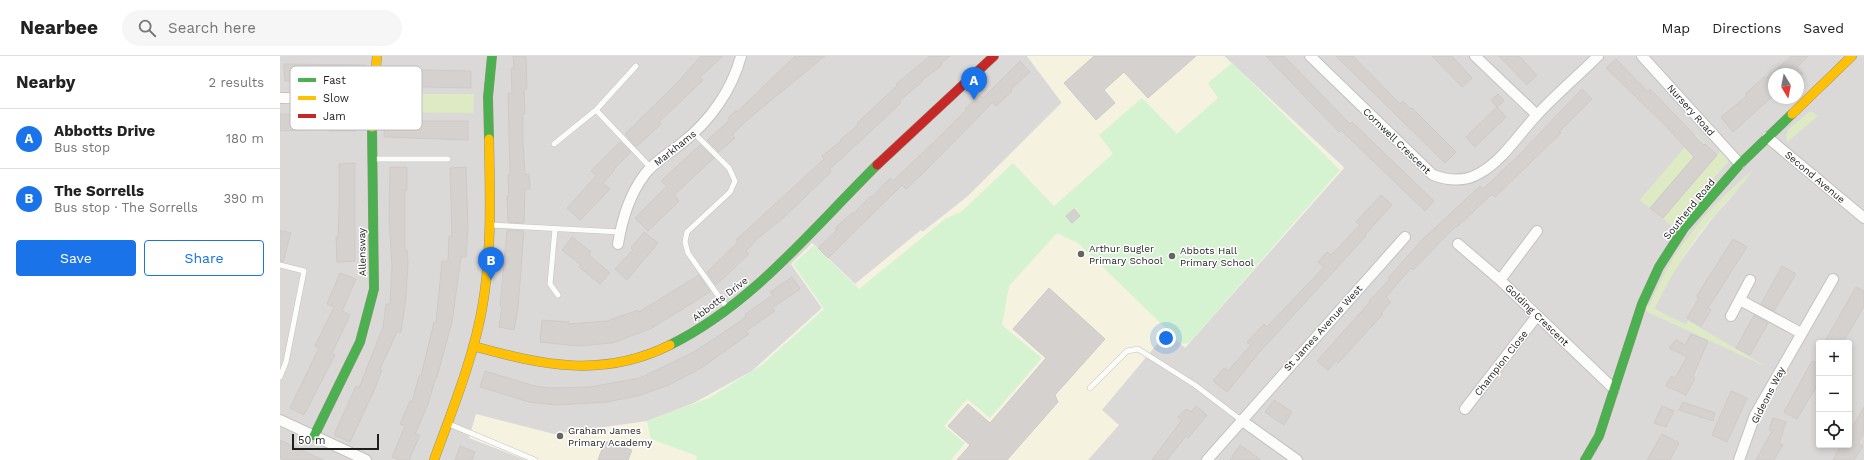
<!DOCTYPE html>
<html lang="en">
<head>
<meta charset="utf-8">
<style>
	body { margin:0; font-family:"Work Sans",sans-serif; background:#f6f6f6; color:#222 }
	.controls { position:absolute; right:12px; bottom:12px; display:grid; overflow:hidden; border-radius:4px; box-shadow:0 2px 6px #0003 }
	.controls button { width:36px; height:36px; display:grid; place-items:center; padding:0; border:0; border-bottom:1px solid #e0e0e0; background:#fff; color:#222; font:20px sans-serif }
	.compass { position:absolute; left:1488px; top:12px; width:36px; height:36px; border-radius:50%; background:#fff; box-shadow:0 2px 6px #0003; rotate:170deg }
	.scale { position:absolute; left:12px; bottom:10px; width:87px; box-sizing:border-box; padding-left:4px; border:2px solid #1e1e1e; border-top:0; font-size:11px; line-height:14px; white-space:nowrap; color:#1e1e1e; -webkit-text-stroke:3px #fff; paint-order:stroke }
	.you { position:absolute; left:886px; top:282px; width:14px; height:14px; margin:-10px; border:3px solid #fff; border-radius:50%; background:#1a73e8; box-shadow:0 0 0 6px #1a73e833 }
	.badge { display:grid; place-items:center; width:26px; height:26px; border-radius:50%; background:#1a73e8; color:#fff; font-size:13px; font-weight:700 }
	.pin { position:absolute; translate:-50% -33px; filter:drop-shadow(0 1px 2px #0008) }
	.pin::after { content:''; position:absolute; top:21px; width:14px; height:12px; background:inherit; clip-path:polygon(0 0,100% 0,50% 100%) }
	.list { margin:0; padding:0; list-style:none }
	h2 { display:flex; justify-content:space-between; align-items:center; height:52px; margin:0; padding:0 16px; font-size:17px }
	h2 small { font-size:13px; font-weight:400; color:#767676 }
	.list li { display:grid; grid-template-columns:26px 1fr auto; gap:12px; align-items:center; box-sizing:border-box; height:60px; padding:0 16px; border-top:1px solid #e0e0e0 }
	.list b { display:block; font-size:15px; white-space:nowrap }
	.list p { margin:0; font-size:13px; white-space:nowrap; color:#767676 }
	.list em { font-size:13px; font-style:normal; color:#767676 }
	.actions { display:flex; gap:8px; padding:12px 16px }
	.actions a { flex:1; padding:9px 0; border:1px solid #1a73e8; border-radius:4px; text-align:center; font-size:14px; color:#1a73e8 }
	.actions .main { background:#1a73e8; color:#fff }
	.icon { flex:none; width:22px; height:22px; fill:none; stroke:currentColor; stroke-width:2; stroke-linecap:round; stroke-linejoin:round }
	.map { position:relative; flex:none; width:1584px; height:404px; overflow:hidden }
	header { display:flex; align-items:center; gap:24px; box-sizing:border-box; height:56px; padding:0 20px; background:#fff; border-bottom:1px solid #e0e0e0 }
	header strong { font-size:19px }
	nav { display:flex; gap:22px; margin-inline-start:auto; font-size:14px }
	.search { width:280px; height:36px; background:#f6f6f6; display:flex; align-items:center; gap:10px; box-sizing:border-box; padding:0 14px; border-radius:22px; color:#767676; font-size:15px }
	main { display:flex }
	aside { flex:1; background:#fff }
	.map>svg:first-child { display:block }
</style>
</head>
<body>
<header>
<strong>Nearbee</strong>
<div class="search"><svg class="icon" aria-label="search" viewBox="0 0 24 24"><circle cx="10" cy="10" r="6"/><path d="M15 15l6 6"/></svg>Search here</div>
<nav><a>Map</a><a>Directions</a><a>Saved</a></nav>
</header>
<main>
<aside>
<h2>Nearby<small>2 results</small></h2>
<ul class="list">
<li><span class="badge">A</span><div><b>Abbotts Drive</b><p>Bus stop</p></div><em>180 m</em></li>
<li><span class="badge">B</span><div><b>The Sorrells</b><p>Bus stop · The Sorrells</p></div><em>390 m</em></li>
</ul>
<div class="actions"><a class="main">Save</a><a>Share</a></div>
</aside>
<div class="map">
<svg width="1584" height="404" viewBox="0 0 1584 404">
	<rect width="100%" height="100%" fill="#ece9e6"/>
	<path fill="#dbd9d8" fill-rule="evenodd" d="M0 0H747L782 46 688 140 642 176 641 175 575 228 533 187 511 208 542 252 472 315 414 347 397 355 416 404H0ZM101 38 194 39 100 56Z
		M944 0H1584V404H673L888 274 1064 111ZM1494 18H1518V42H1494ZM1416 79 1370 152 1360 144ZM1442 94 1447 100 1448 106 1391 169 1383 162ZM1460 132 1435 159 1392 217 1374 253 1406 269 1408 265 1483 309 1368 256 1363 248 1369 251 1386 216 1396 198 1409 181ZM1539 287H1569V389H1539Z"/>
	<path fill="#f6f2e0" d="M747 0H944L1064 112 905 292 888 275 822 354 839 369 808 404H246L189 382 196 358 274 378 367 365 414 347 472 315 542 252 511 208 532 187 575 228 641 174 643 176 688 140 782 47Z"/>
	<path fill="#ddeac4" d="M101 38H194L193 57 100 56Z
		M1530 55 1538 60 1507 86 1506 79 1509 73Z
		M1416 78 1425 88 1370 152 1360 144Z
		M1442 94 1447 100 1448 106 1391 170 1383 162Z
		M1473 114C1462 130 1448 143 1435 158 1410 186 1391 220 1374 253L1406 269 1408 265 1489 312 1368 256 1362 248 1369 251C1377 233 1385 215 1396 198 1417 167 1444 137 1473 114Z"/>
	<path fill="#d5f2d1" d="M952 7 1060 114 909 287 902 288 798 187 777 177 729 230 722 269 762 302 710 362 687 343 664 370 685 387 671 404H416L417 400 371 383 367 365 429 342 483 308 544 253 513 208 534 189 579 233 665 163 681 156 733 107 774 150 833 98 819 79 862 42 897 78 938 42 928 27Z"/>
	<path fill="#d4d1cf" stroke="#cfcac7" d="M233 0H246L247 33H244L245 58H243V85L245 119 249 118 250 133H245L244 167 228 166 227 140H229L228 119H230L228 37H232L231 13 234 12Z
		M421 0H443L420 21 423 24 379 66 381 68 356 91 345 78 397 27Z
		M515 0H545L466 65 452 79 455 82 439 96 427 84 450 64 448 62 456 54 457 56Z
		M650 0H670L661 7 662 9 641 25 642 26 619 45 621 47 549 114 551 116 502 163 478 182 466 195 469 198 436 229 427 216 458 186 456 184 544 103 542 100 561 85 560 84 578 69 577 67 617 30 616 28Z
		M814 0H916L868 42 844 16 824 34 835 47 816 64 784 27Z
		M986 0H1004L1070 68 1072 66 1154 145 1145 155 1061 74 1059 76Z
		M1056 0H1073L1120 48 1123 45 1131 53 1132 52 1176 96 1165 107Z
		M1152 0H1172L1192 22 1182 31Z
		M1219 0H1239L1257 19 1247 29Z
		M1512 0H1528L1517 11 1523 18H1494V39L1453 76 1441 61 1467 40 1465 38 1484 21 1485 23Z
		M1336 3 1368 36 1370 33 1424 89 1425 88 1437 99 1383 162 1370 152 1414 101 1384 68 1326 12Z
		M740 5 750 16 731 33 732 35 716 50 713 46 642 118 626 133 622 129 548 202 538 192 557 174 555 172 572 157 573 158 591 140 592 141 610 122 613 125 652 88 686 54 685 53 700 39 703 42Z
		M4 8 86 9 85 27 30 24 5 25Z
		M107 13 191 15V32L107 30Z
		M1302 33 1312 43 1279 76 1281 77 1215 141 1212 138 1177 171 1176 170 1133 214 1131 212 1106 241 1111 246 1101 257 1103 258 1058 307 1056 305 1048 314 1037 305 1090 246 1089 245 1110 223 1108 222 1142 184 1200 130 1203 133 1239 99Z
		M1218 38 1224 45 1217 51 1211 44Z
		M1217 51 1226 61 1195 91 1186 81Z
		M0 58 76 60V75H49V73L0 75Z
		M105 65H188V84L104 81Z
		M340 86 351 96 334 113 335 114 323 127 330 133 300 164 287 152 316 120 311 115Z
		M420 89 434 102 394 139 399 145 368 175 355 162 387 130 381 125Z
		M75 107V205L57 206 56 181H58L59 152V108Z
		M110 111H127V134H125V194H127L128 206 126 242 121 276H117L100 313 102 314 95 332 70 386 54 379 76 330 79 332 92 299 103 271 106 248H110L112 210 109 162Z
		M186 111 188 172 186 201H181L172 266 157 321H156L148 348 135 378 140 379 129 404H120L112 401 125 370 120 368 130 345 132 346 139 320H141L154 266 156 267 162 205H168L169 180H172L170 112Z
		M1101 139 1112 149 1085 179 1086 180 977 299 947 336 933 325 944 312 948 315 971 289 967 286 984 268 987 271 1044 211 1038 206 1047 196 1051 199 1080 169 1076 166Z
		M794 153 800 160 792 167 786 160Z
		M0 174 11 177 3 206 0 205Z
		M227 174 244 175 238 252 234 274 219 271 222 251 220 250Z
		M364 176 378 187 347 224 335 213 353 194 351 192Z
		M292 181 311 196 309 199 330 217 320 228 299 211 301 209 282 194Z
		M1453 183 1467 191 1428 252 1431 254 1421 270 1407 262 1419 242 1416 241Z
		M1502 210 1516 218 1494 255 1481 248Z
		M60 217 76 223 62 255 70 259 52 297 55 299 24 359 10 352 39 292 35 290 54 251 47 248Z
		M419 219 430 236 370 273 332 287 298 290 260 286 262 264 289 266V268L327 265 358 254 359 256Z
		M512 221 520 233 492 252 495 255 466 275 469 278 421 312 391 328 361 339 327 346 276 349 249 346 200 331 205 315 255 330 268 332 310 331 360 322 412 297 437 281 466 261 465 258 493 239 490 236Z
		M1576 231 1584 235V250L1571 273 1562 287H1544Z
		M769 232 825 283 775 339 778 346 727 404H677L690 389 668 370 688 348 710 367 766 302 733 273Z
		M1474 259 1488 267 1470 299 1456 292Z
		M1411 278 1428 285 1413 320 1415 322 1406 339 1386 330 1391 320 1395 322 1407 301 1389 292 1396 284 1405 289Z
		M1532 305 1539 308V326L1517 363 1504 356Z
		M1451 335 1467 342 1447 386 1432 379Z
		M994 344 1012 356 1004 369 985 356Z
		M1403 346 1435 357 1433 365 1399 354Z
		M916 350 927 359 908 382 906 380 887 404H872L902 364 898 361 906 353 911 356Z
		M1382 350 1394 355 1386 371 1374 367Z
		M1584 351V377L1578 387 1583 390 1574 404H1553L1561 389H1569V377Z
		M1493 362 1506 366 1499 387 1503 389 1494 404H1476L1492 375 1489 374Z
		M1382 378 1399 387 1390 404H1367Z
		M0 384 43 404H5L0 402Z
		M325 385 352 394 348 404H318Z
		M960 389 970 396 981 404H950Z
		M180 390 195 396 192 404H175Z"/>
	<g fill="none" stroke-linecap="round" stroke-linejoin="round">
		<defs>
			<path id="lane" d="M316 54 371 112
				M414 77 449 112 455 125 450 136 407 176 405 186 408 197 447 252
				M274 88 316 54 356 10
				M93 103H168
				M211 169 340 176
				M275 173 270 228 278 239
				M0 209 24 215 6 306 0 321
				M810 332 847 295 858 293 915 329 961 364
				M169 368 255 404"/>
			<path id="street" d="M1030 0 1153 119C1169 125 1185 126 1200 117 1223 104 1239 78 1256 60 1275 39 1298 20 1318 0
				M1195 0 1257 59
				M1362 0 1460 108
				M0 42 93 43
				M1487 81 1584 162
				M338 188C342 163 349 139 365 118 375 105 390 97 402 87 430 65 452 34 461 0
				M1178 188 1220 224 1334 333
				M1220 224 1257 175
				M1460 244 1521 277
				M1451 260 1470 224
				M1185 353 1257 260
				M0 364 86 404
				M961 364 1017 404
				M927 404 1125 181
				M1459 404 1475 359 1553 223"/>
			<path id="fast" d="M209 83 208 41 212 0
				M390 289C473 248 532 173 597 109
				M34 380 80 286 94 233 92 71
				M1305 404 1319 380 1362 248 1379 211 1404 172 1460 108 1512 58"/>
			<path id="slow" d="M1512 58 1572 0
				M92 71V54L97 0
				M193 290C262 309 322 323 390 289
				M154 404C172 355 195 298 203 247 212 193 210 138 209 83"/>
			<path id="jam" d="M597 109 714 0"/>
		</defs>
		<use href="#lane" stroke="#c3c2c1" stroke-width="6"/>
		<use href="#street" stroke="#c3c2c1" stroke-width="12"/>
		<use href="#fast" stroke="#96947e" stroke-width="10"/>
		<use href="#slow" stroke="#96947e" stroke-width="10"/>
		<use href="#jam" stroke="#96947e" stroke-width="10"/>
		<use href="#lane" stroke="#fcfcfb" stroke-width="5"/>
		<use href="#street" stroke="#fcfcfb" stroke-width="10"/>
		<use href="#fast" stroke="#4caf50" stroke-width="9"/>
		<use href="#slow" stroke="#ffc107" stroke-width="9"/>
		<use href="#jam" stroke="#c62828" stroke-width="9"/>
	</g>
	<g fill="#666564" stroke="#fff" stroke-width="1.5">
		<circle cx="801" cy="198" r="4"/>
		<circle cx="892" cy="200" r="4"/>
		<circle cx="280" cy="380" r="4"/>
	</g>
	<g text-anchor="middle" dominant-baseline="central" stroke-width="3" stroke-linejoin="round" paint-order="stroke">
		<g font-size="10" fill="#1e1e1e" stroke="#fff">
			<text transform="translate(1411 54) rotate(48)">Nursery Road</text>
			<text transform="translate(1117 85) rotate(44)">Cornwell Crescent</text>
			<text transform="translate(395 92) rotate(-39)">Markhams</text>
			<text transform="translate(1535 121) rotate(40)">Second Avenue</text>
			<text transform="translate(1409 153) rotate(-51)">Southend Road</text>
			<text transform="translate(82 196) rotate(-91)">Allensway</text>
			<text transform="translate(440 243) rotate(-37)">Abbotts Drive</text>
			<text transform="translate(1257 259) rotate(44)">Golding Crescent</text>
			<text transform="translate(1043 272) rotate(-48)">St James Avenue West</text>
			<text transform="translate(1221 307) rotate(-52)">Champion Close</text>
			<text transform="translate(1488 339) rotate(-63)">Gideons Way</text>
		</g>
		<g font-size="10" fill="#1e1e1e" stroke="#fff" text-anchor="start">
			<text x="809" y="192">Arthur Bugler<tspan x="809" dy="12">Primary School</tspan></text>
			<text x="900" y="194">Abbots Hall<tspan x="900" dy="12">Primary School</tspan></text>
			<text x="288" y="374">Graham James<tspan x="288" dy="12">Primary Academy</tspan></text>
		</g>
	</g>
	<rect x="10" y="10" width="132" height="64" rx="6" fill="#fff" stroke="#bcbcbc" stroke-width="1"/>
	<rect x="18" y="22" width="18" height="4" fill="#4caf50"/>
	<rect x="18" y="40" width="18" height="4" fill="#ffc107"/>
	<rect x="18" y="58" width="18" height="4" fill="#c62828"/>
	<g font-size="11" fill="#1e1e1e">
		<text x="43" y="28">Fast</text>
		<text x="43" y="46">Slow</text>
		<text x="43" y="64">Jam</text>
	</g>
</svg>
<div class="controls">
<button>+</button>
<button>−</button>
<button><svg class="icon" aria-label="locate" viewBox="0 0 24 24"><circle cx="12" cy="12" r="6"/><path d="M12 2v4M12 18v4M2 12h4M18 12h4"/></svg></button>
</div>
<svg class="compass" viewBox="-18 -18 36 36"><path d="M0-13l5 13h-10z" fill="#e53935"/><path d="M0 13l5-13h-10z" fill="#767676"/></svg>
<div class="scale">50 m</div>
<div class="you"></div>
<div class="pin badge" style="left:694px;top:44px">A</div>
<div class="pin badge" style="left:211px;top:224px">B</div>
</div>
</main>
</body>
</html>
